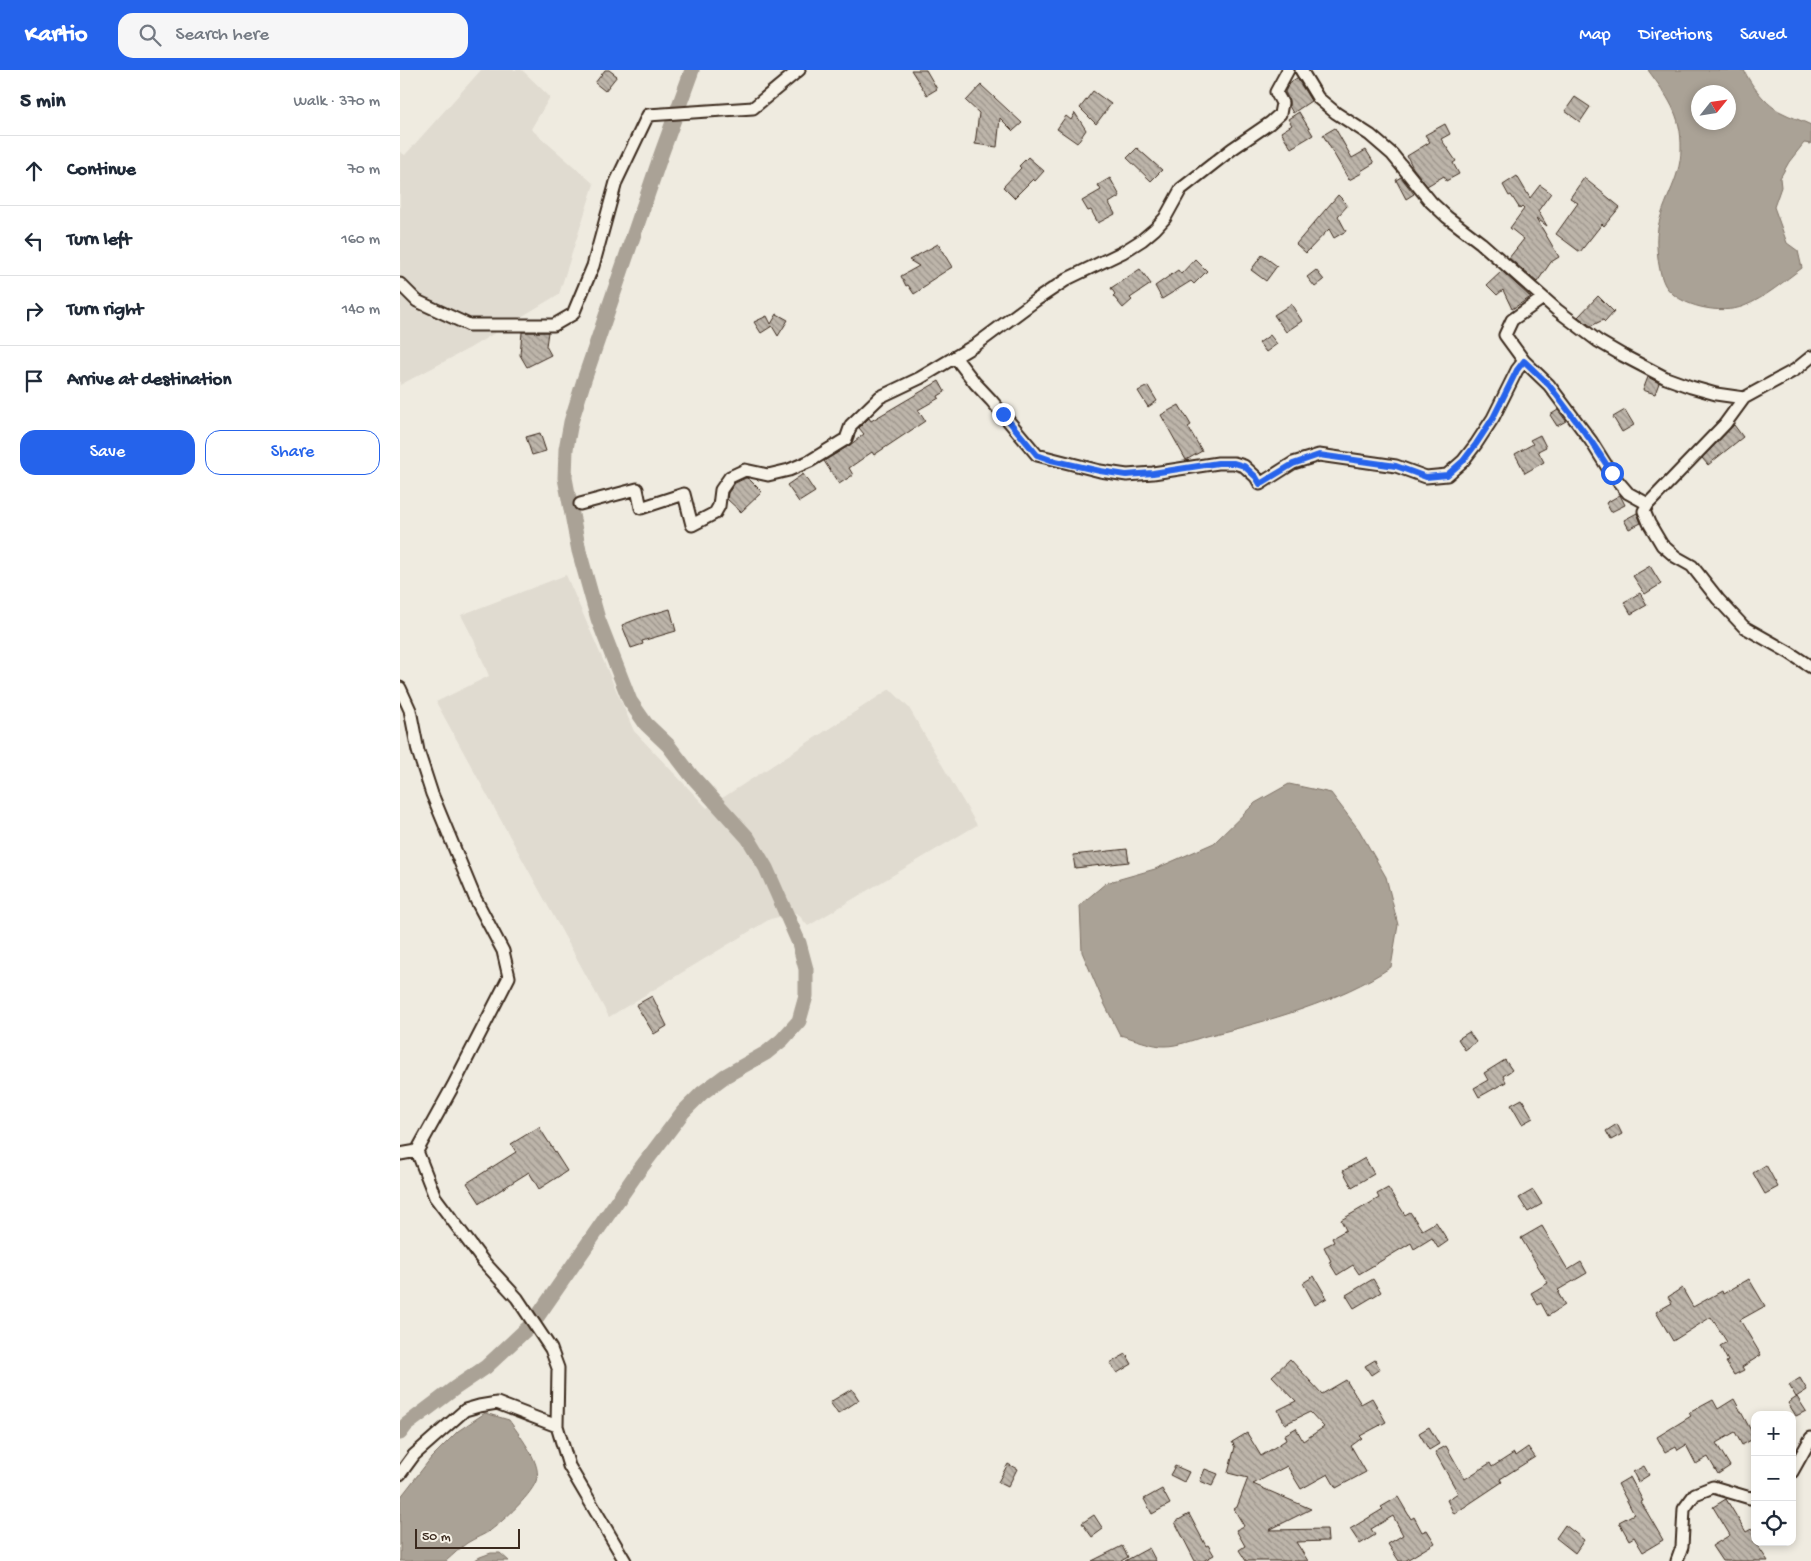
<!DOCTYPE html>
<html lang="en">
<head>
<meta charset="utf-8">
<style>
	body { margin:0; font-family:"Gochi Hand",sans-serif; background:#f6f6f7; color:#1f2937 }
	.controls { position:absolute; right:15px; bottom:15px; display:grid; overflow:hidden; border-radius:10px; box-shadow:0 2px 8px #0003 }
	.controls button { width:45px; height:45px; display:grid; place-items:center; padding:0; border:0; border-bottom:1px solid #e0e1e3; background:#fff; color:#1f2937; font:25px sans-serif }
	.compass { position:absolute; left:1291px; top:15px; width:45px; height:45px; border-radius:50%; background:#fff; box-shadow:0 2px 8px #0003; rotate:60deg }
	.scale { position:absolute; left:15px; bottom:12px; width:105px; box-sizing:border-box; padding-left:5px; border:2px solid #3b2a1e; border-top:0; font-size:14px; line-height:18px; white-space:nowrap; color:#3b2a1e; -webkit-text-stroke:4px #f7f3e8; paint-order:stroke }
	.stop { position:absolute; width:15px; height:15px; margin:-11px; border:4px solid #2563eb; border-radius:50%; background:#fff }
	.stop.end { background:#2563eb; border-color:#fff; box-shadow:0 1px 5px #0008 }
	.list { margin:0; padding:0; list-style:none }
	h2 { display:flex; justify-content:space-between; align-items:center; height:65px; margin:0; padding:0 20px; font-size:21px }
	h2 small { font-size:16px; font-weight:400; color:#747a83 }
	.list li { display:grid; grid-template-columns:32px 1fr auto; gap:15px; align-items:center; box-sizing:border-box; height:70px; padding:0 20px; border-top:1px solid #e0e1e3 }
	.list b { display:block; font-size:19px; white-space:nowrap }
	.list em { font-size:16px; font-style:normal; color:#747a83 }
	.actions { display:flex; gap:10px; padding:15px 20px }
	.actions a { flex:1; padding:11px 0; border:1px solid #2563eb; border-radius:15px; text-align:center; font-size:18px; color:#2563eb }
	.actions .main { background:#2563eb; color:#fff }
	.icon { flex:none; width:28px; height:28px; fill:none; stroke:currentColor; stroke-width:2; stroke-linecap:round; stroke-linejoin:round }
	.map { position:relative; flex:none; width:1411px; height:1491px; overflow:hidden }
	header { display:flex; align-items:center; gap:30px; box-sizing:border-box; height:70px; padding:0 25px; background:#2563eb; color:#fff }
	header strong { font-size:24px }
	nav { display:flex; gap:28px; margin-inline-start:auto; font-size:18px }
	.search { width:350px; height:45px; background:#f6f6f7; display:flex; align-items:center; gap:12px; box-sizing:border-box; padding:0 18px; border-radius:15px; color:#747a83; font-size:19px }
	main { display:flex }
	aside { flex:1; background:#fff }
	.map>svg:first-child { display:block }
</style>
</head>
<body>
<header>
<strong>Kartio</strong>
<div class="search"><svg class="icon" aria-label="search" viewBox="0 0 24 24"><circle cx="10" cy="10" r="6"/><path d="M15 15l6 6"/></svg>Search here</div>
<nav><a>Map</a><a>Directions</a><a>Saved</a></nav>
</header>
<main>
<aside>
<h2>5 min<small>Walk · 370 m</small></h2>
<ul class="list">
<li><svg class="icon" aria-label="ahead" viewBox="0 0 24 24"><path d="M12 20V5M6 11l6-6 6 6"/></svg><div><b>Continue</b></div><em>70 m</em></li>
<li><svg class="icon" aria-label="left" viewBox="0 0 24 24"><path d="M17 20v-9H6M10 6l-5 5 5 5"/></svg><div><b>Turn left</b></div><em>160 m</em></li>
<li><svg class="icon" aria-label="right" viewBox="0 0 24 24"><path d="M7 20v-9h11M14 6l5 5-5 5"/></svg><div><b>Turn right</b></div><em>140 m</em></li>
<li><svg class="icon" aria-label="arrive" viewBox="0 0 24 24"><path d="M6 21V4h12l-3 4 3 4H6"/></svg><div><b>Arrive at destination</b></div></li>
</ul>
<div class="actions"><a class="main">Save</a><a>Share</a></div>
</aside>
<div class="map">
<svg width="1411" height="1491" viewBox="0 0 1411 1491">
	<defs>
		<pattern id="building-back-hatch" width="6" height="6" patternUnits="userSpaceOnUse" patternTransform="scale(1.25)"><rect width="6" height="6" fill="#bdb5aa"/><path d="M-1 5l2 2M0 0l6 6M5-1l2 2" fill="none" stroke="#9b938a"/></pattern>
	</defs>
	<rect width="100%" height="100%" fill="#efebe0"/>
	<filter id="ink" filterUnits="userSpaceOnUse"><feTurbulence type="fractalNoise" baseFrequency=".02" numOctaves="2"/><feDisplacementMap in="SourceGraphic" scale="10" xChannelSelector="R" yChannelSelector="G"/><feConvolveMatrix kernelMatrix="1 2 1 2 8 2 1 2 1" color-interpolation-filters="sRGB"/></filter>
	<g filter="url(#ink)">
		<path fill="#e0dbd0" d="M81 0H122L150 27 131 59 194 114 159 224 70 278 0 315V82L5 85Z
			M166 505 234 661 307 738 490 619 509 638 577 755 408 856 397 843 370 849 209 947 36 632 89 606 74 570 61 545Z"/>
		<path fill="#aaa296" stroke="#7e7266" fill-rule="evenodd" d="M1248 0H1344C1350 14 1367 36 1381 42 1390 47 1401 50 1411 55V74L1404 73 1389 92 1380 108 1381 117 1374 137 1387 173 1398 181 1402 198C1384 211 1365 228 1344 236 1322 245 1278 237 1265 215 1259 205 1256 178 1257 166 1259 135 1281 111 1281 79 1282 45 1267 26 1248 0ZM1328 22V52H1298V22Z
			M889 714 931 723 959 760 986 807 998 855 991 897C941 931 866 952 806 966 793 970 778 976 765 976 755 977 731 968 720 965L703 931 682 882 680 835 706 813 755 799 814 773 855 733Z
			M85 1343 109 1350C118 1363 141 1392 137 1408 134 1423 103 1451 91 1460 84 1465 75 1468 67 1473 60 1478 53 1485 46 1491H0V1428L31 1388 58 1361Z
			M91 1483H100L109 1491H73L80 1487Z"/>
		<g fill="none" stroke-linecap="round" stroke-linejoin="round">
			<path stroke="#aaa296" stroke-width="15" d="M0 1363 6 1355 55 1318 86 1297 133 1253 234 1107 283 1042 302 1023 325 1006 366 983 382 970 399 951 406 926V899L399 873 366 798 348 768 291 705 268 675 246 654 230 631 198 549 179 481 165 408 166 379 171 352 184 310 261 85 292 0"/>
		</g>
		<path fill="url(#building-back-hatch)" stroke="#3b2a1e" d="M205 0H209L217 6 205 21 195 13Z
			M511 0H526L537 19 527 25Z
			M897 8 911 31 893 43 889 36V30L885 22 889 13Z
			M581 15 622 53 613 61 600 48 597 77 575 74 579 43 566 31Z
			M693 21 711 34 696 54 680 38Z
			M1175 27 1190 37 1180 52 1165 41Z
			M899 42 913 65 891 78 881 62 892 55 888 49Z
			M675 43 686 60 677 73 657 59 666 46 671 50Z
			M1045 54 1050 64 1041 69 1056 91 1053 93 1059 104 1046 111 1044 106 1027 116 1013 98 1007 86 1030 72 1025 65Z
			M935 58 952 88 966 80 974 93 961 101 962 103 949 110 923 65Z
			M737 78 762 100 751 111 727 88Z
			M628 87 644 101 635 111 633 109 614 128 603 117 621 98 619 96Z
			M1117 106 1130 128 1140 115 1151 123 1138 141 1147 156 1136 148 1159 187 1151 192 1137 212 1109 188 1124 169 1110 158 1124 139 1122 137 1120 139 1111 125 1109 126 1103 115Z
			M1001 107 1014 124 1006 129 996 110Z
			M710 108 720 126 709 133 715 144 698 153 691 140 688 141 682 131 701 120 698 115Z
			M1184 108 1220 137 1204 156 1202 154 1180 182 1156 164 1178 133 1170 128Z
			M938 125 948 135 938 146 946 161 934 168 929 159 906 183 896 174Z
			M538 174 552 197 527 213 528 215 514 224 508 215 506 216 501 206 519 196 509 190Z
			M862 185 877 196 866 211 851 200Z
			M795 189 807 201 794 214 791 211 762 229 755 216 778 200 781 204Z
			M740 199 751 214 730 228 732 230 723 238 713 226 715 224 711 218Z
			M916 200 924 210 915 217 907 207Z
			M1102 201 1130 227H1131L1112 239 1103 220 1097 225 1087 215Z
			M1198 226 1214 242 1205 252 1203 250 1191 256 1178 247Z
			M891 234 902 251 886 262 874 245Z
			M377 244 388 250 378 266 372 256 361 263 354 252 367 246 371 254Z
			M122 262H148L146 276 151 285 127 297 120 285Z
			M870 265 877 274 866 282 859 273Z
			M1248 307 1259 313 1255 324 1243 320Z
			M539 311 545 322 538 326 539 328 518 340 525 351 474 385 472 382 449 398 453 405 439 414 424 391 450 375 464 364 459 358 469 348 471 351Z
			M748 316 757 331 748 337 738 321Z
			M779 335 791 355 788 357 802 381 786 390 761 345Z
			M1158 340 1166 351 1157 356 1150 345Z
			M1225 340 1234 355 1222 362 1213 347Z
			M1334 355 1343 367 1308 395 1302 388Z
			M140 363 146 381 132 385 126 367Z
			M1140 365 1146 377 1138 381 1144 392 1125 403 1115 384 1133 374 1130 370Z
			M403 404 415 422 399 432 387 415Z
			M346 408 349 409 362 422 341 442 327 429 328 423 335 413Z
			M1220 425 1225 435 1211 442 1206 433Z
			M1237 443 1241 453 1229 459 1224 450Z
			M1250 496 1261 514 1245 524 1233 506Z
			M1240 523 1247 535 1231 544 1224 532Z
			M270 539 276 561 242 571 243 574 231 578 222 555 242 547Z
			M727 779 729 792 675 798 673 785Z
			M252 926 267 956 254 964 236 935Z
			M1069 962 1076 972 1065 980 1058 969Z
			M1105 990 1112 1000 1103 1006 1106 1012 1079 1027 1074 1018 1088 1010 1084 1003Z
			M1122 1029 1133 1048 1122 1054 1111 1035Z
			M1217 1054 1222 1064 1211 1070 1206 1061Z
			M139 1057 167 1101 139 1119 129 1102 80 1133 67 1113 116 1082 111 1074Z
			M965 1088 974 1104 952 1117 943 1101Z
			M1366 1095 1378 1117 1365 1124 1353 1103Z
			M988 1118 1005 1145 1010 1142 1022 1160 1036 1152 1048 1171 1038 1178 1032 1168 1014 1179 1011 1173 959 1204 953 1195 937 1205 929 1192 931 1191 924 1177 934 1172 932 1168 946 1160 941 1150 979 1128 977 1124Z
			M1133 1120 1142 1134 1128 1142 1119 1128Z
			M1142 1156 1168 1200 1181 1192 1187 1203 1158 1220 1160 1222 1158 1223 1165 1235 1148 1246 1141 1233 1138 1235 1131 1223 1148 1213 1121 1168Z
			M914 1206 927 1228 915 1235 903 1213Z
			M973 1209 981 1222 954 1238 946 1225Z
			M1349 1209 1365 1236 1340 1250 1361 1285 1342 1297 1344 1300 1334 1305 1326 1292 1328 1291 1320 1276 1327 1272 1311 1247 1273 1271 1256 1242 1272 1233 1268 1227 1282 1218 1293 1237 1322 1221 1323 1224Z
			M726 1284 732 1294 717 1303 710 1293Z
			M890 1289 922 1324 946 1310 961 1334 972 1328 986 1352 960 1366 962 1368 951 1376 966 1402 936 1418 928 1404 901 1419 887 1396 853 1414 911 1439 869 1460 927 1459 928 1471 896 1472 908 1491H846L839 1480 845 1476 836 1460 844 1456 834 1439 837 1437 848 1408 828 1403 835 1377 832 1372 847 1363 861 1386 886 1370 884 1365 896 1358 903 1371 924 1357 910 1342 885 1354 878 1340 896 1331 872 1306Z
			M975 1290 980 1299 971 1305 965 1296Z
			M1400 1308 1407 1320 1396 1327 1389 1315Z
			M452 1319 459 1330 438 1344 430 1332Z
			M1397 1327 1406 1341 1396 1346 1388 1333Z
			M1334 1329 1355 1368 1342 1375 1335 1362 1316 1373 1330 1396 1318 1404 1308 1387 1296 1394 1286 1375 1278 1380 1276 1376 1265 1382 1257 1367 1291 1346 1289 1343 1313 1330 1318 1339Z
			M1029 1357 1039 1374 1029 1380 1019 1363Z
			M1046 1376 1065 1409 1090 1393 1092 1397 1114 1383 1115 1386 1128 1377 1135 1387 1100 1409 1102 1412 1054 1444 1047 1430 1058 1423 1035 1382Z
			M608 1394 617 1399 608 1417 598 1412Z
			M775 1396 789 1402 784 1412 770 1405Z
			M1244 1396 1249 1405 1238 1412 1233 1402Z
			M805 1399 818 1404 812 1416 800 1411Z
			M1230 1407 1243 1431 1241 1432 1263 1470 1243 1482 1234 1467 1229 1470 1219 1452 1234 1444 1218 1414Z
			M762 1419 770 1434 752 1444 744 1429Z
			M998 1427 1011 1449 1014 1447 1022 1462 1027 1460 1035 1473 1005 1491H999L988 1474 1003 1465 993 1446 971 1459 975 1465 960 1474 950 1459 983 1439 981 1437Z
			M1326 1429 1346 1462 1355 1457V1472L1368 1491H1322L1312 1476 1330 1465 1313 1437Z
			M789 1444 806 1476 808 1475 814 1485 803 1491H795L775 1452Z
			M694 1445 703 1459 692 1467 682 1453Z
			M1165 1455 1184 1470 1175 1483 1156 1468Z
			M722 1476 728 1487 721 1491H692Z
			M749 1478 756 1491H725Z"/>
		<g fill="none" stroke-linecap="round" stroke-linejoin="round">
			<defs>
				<path id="minor" d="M901 0 918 28 936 43 970 65 992 84 1031 132 1047 147 1081 173 1157 240 1198 271 1222 285 1266 308 1291 317 1316 324 1344 328 1395 300 1411 287
					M0 214 17 231 69 255H154L173 244 193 196 216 112 248 45 353 38 399 0
					M555 287 575 313 591 330 637 385 700 401 727 405 753 403 818 393H834L844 396 856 407 860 414 893 393 919 385 996 396 1026 407 1047 405 1063 391 1076 374 1093 348 1117 300 1124 291 1149 315 1191 371 1211 403 1228 423 1248 434 1325 354 1344 328
					M1124 291 1105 265 1112 250 1143 228
					M180 434 237 419 241 438 284 424 292 455 315 443 319 436 321 420 330 407 345 400 368 405 389 400 410 391 446 369 451 355 480 327 520 308 577 274 636 230 669 208 723 182 742 170 755 159 765 148 781 119 832 79 870 53 880 44 882 33 876 22 888 0
					M1248 434 1244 441 1249 453 1262 475 1276 487 1292 496 1318 529 1344 557 1390 583 1411 597
					M0 618 10 640 18 681 32 724 75 828 103 881 109 907 53 1016 17 1081
					M0 1084 17 1081 35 1127 83 1191 117 1228 151 1279 158 1298 157 1356 169 1396 225 1491
					M1392 1402 1411 1368
					M0 1404 14 1385 65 1340 79 1336 97 1333 157 1356
					M1277 1491 1282 1477 1284 1439 1295 1424 1313 1417 1350 1428 1355 1427"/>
			</defs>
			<use href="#minor" stroke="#3b2a1e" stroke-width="15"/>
			<use href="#minor" stroke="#f7f3e8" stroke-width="11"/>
		</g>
	</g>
	<g fill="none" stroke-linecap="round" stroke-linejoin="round" filter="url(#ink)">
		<path stroke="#2563eb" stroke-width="6" d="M603 344 637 385 651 390 700 401 726 405 753 403 818 393H834L844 396 856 407 860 414 893 394 919 385 996 396 1026 407 1047 405 1063 391 1076 374 1093 348 1117 300 1124 291 1149 315 1191 371 1212 403"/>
	</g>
</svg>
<div class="controls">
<button>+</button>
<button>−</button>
<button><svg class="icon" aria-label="locate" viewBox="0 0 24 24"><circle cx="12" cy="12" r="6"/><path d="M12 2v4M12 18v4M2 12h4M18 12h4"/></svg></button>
</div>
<svg class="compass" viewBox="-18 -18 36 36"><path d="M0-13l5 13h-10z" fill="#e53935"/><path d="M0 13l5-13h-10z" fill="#747a83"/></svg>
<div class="scale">50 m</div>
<div class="stop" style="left:1212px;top:403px"></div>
<div class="stop end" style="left:603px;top:344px"></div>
</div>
</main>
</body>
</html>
